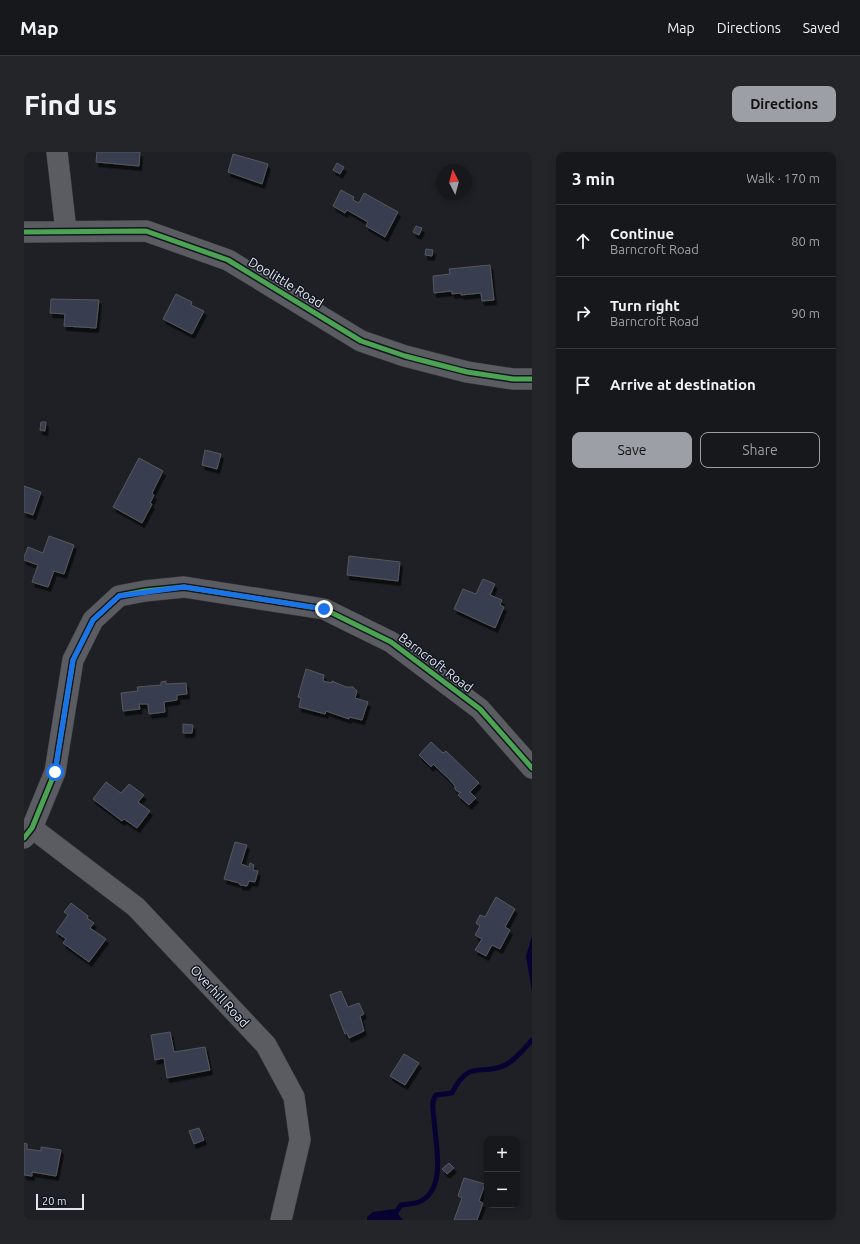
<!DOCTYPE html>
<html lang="en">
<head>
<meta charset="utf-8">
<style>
	body { margin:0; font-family:Ubuntu,sans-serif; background:#232529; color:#f1f3f6 }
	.controls { position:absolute; right:12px; bottom:12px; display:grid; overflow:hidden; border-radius:8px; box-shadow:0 2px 6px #0003 }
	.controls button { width:36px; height:36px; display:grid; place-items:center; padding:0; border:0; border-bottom:1px solid #35373b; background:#16181c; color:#f1f3f6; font:20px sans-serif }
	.compass { position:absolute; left:412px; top:12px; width:36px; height:36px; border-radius:50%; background:#16181c; box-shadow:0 2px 6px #0003; rotate:354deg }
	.scale { position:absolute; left:12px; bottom:10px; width:48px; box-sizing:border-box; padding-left:4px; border:2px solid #e1e4ec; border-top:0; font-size:11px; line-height:14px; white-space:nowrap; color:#e1e4ec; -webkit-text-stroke:3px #121620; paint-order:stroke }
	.stop { position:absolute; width:12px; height:12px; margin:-9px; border:3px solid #1a73e8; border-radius:50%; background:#fff }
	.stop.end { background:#1a73e8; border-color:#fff; box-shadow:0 1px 4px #0008 }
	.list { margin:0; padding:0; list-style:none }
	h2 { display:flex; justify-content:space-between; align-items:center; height:52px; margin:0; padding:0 16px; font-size:17px }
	h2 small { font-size:13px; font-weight:400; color:#9ea0a3 }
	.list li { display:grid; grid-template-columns:26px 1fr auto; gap:12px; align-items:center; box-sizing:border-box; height:72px; padding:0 16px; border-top:1px solid #35373b }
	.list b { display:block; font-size:15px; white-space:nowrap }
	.list p { margin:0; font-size:13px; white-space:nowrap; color:#9ea0a3 }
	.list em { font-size:13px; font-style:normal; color:#9ea0a3 }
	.actions { display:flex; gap:8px; padding:12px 16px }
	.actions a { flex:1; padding:9px 0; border:1px solid #9d9fa7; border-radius:8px; text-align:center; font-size:14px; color:#9d9fa7 }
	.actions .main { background:#9d9fa7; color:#111 }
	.icon { flex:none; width:22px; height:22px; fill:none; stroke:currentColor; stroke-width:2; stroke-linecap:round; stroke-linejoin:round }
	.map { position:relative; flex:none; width:508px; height:1068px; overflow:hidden; border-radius:8px }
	header { display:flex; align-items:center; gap:24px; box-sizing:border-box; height:56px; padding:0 20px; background:#16181c; border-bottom:1px solid #35373b }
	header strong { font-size:19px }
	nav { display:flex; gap:22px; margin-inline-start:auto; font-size:14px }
	.intro { display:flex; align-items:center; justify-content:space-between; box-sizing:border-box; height:96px; padding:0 24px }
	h1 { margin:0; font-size:28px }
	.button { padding:10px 18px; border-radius:8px; background:#9d9fa7; color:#111; font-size:14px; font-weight:700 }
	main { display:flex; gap:24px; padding:0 24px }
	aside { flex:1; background:#16181c; border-radius:8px; box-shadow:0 2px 6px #0003 }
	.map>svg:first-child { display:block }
</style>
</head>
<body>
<header>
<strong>Map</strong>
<nav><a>Map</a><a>Directions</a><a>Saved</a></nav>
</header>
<div class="intro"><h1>Find us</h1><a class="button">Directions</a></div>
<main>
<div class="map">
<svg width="508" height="1068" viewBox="0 0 508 1068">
	<defs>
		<filter id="shadow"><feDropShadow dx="2.5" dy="4.5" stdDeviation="0" flood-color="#0009"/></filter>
	</defs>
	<rect width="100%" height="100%" fill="#1e2026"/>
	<path fill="#060333" d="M508 784V840L502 804Z
		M370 1057 379 1068H343V1065L349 1060Z"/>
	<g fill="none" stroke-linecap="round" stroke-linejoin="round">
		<path stroke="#060333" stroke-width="5" d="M372 1060 377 1053C383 1052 390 1052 395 1050 424 1037 411 991 410 967 409 959 407 950 412 943L428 941C446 905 458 926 483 912 492 907 501 896 508 888"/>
	</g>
	<path fill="#393d4f" stroke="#56585d" filter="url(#shadow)" d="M73 0H116L115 14 72 10Z
		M209 2 244 12 238 32 204 20Z
		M313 11 320 15 316 22 309 18Z
		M317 38 330 45 329 48 335 51 340 41 374 60 361 85 342 74 344 70 323 58 321 61 309 54Z
		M392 74 398 76 395 83 389 80Z
		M402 97 409 98 408 104 401 103Z
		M466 113 470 148 458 149 457 141 437 143V141L428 142V139L410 141 409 124 426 122 425 117Z
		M152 142 168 150 167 153 180 159 168 182 139 167Z
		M27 147 75 148 72 176 40 174 41 162 26 161Z
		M17 270H22L21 279 16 278Z
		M181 298 197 302 193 317 178 313Z
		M115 306 139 319 128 341 130 343 126 351 128 352 118 371 89 355Z
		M0 334 17 340 9 363 0 360Z
		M25 384 50 393 40 422 30 419 24 435 8 430 14 413 0 408V405L4 395 19 401Z
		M325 404 376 410 374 429 323 423Z
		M459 427 471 432 466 443 478 448 476 453 480 455 471 476 430 457 439 437 452 442Z
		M282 517 300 523 299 529 308 531V529L322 535H329L333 539 331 546 344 550 338 568 325 565V567L302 559 301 562 275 555 277 546 274 545Z
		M142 529V532L162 531 163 542 153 543V548L140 550 141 560 125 562 124 552H115L116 557 99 559 97 541 114 539 113 535 137 533V530Z
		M159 572 169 573 168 581H159Z
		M407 590 419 601 422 599 455 631 446 640 452 646 445 653 434 643 437 640H434L431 637V634L425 627 409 612 407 615 395 603Z
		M82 630 97 641 105 632 120 643 114 650 126 659 113 676 100 667 98 669 69 647Z
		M211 690 223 693 217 712 225 715 226 711 230 713 229 718 234 719 231 730 225 729 223 734 216 733 215 731 200 727Z
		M472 745 491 757 481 775 486 778 476 797 468 793 462 804 451 798 458 787 451 783 456 774 452 771 456 763 461 765Z
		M47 751 64 764 63 766 70 771 66 776 82 787 65 810 39 791 42 787 32 780 44 763 40 760Z
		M317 839 324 855 335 851 340 862 336 864 340 879 325 886 323 881 321 882 306 843Z
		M146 880 150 900 181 895 186 918 143 926 140 906 131 908 127 883Z
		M380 902 395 911 381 933 366 924Z
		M175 976 180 988 170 992 165 979Z
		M0 991 3 992V997L17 999V995L37 998 32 1024 8 1020V1024L0 1023Z
		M425 1011 430 1016 423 1022 418 1017Z
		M440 1026 461 1032 455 1049 459 1051 453 1068H430L438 1046 434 1044Z"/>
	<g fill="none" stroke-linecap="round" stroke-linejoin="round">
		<defs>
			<path id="minor" d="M33 0 42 79
				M0 80 122 79 204 108 337 189 381 204 443 220 489 227H508
				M8 676 112 755 242 893 270 945 276 988 257 1068
				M0 686 8 676 31 620 49 508 69 468 95 444 121 439 160 435 300 457 367 490 456 557 508 616"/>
		</defs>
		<use href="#minor" stroke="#3c3e43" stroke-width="22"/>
		<use href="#minor" stroke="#5a5c61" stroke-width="21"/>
		<defs>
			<path id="cycleway" d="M0 80 122 79 204 108 337 189 381 204 443 220 489 227H508
				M0 686 8 676 31 620 49 508 69 468 95 444 121 439 160 435 300 457 367 490 456 557 508 616"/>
		</defs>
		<use href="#cycleway" stroke="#121620" stroke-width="8"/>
		<use href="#cycleway" stroke="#4ca352" stroke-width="5"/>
	</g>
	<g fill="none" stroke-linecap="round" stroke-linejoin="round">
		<path stroke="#1a73e8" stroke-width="5" d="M31 620 49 508 69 468 95 444 160 435 300 457"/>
	</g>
	<g text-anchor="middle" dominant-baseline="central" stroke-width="3" stroke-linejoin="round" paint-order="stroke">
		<g font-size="13" fill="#e1e4ec" stroke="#121620">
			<text transform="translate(262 130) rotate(31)">Doolittle Road</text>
			<text transform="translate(412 510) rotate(37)">Barncroft Road</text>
			<text transform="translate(196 844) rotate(47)">Overhill Road</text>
		</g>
	</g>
</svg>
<div class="controls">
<button>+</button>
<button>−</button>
</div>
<svg class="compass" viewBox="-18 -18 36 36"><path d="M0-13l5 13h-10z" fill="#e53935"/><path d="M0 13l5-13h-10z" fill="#9ea0a3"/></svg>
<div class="scale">20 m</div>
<div class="stop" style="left:31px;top:620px"></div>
<div class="stop end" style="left:300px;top:457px"></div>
</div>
<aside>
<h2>3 min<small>Walk · 170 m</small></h2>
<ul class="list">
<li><svg class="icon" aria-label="ahead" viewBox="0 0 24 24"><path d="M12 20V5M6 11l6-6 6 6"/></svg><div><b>Continue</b><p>Barncroft Road</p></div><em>80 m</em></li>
<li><svg class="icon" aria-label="right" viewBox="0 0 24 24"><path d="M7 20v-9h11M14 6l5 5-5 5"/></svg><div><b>Turn right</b><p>Barncroft Road</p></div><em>90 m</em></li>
<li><svg class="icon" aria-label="arrive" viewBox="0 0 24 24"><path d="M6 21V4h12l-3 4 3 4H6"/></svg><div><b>Arrive at destination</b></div></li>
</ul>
<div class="actions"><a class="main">Save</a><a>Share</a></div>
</aside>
</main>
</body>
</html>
